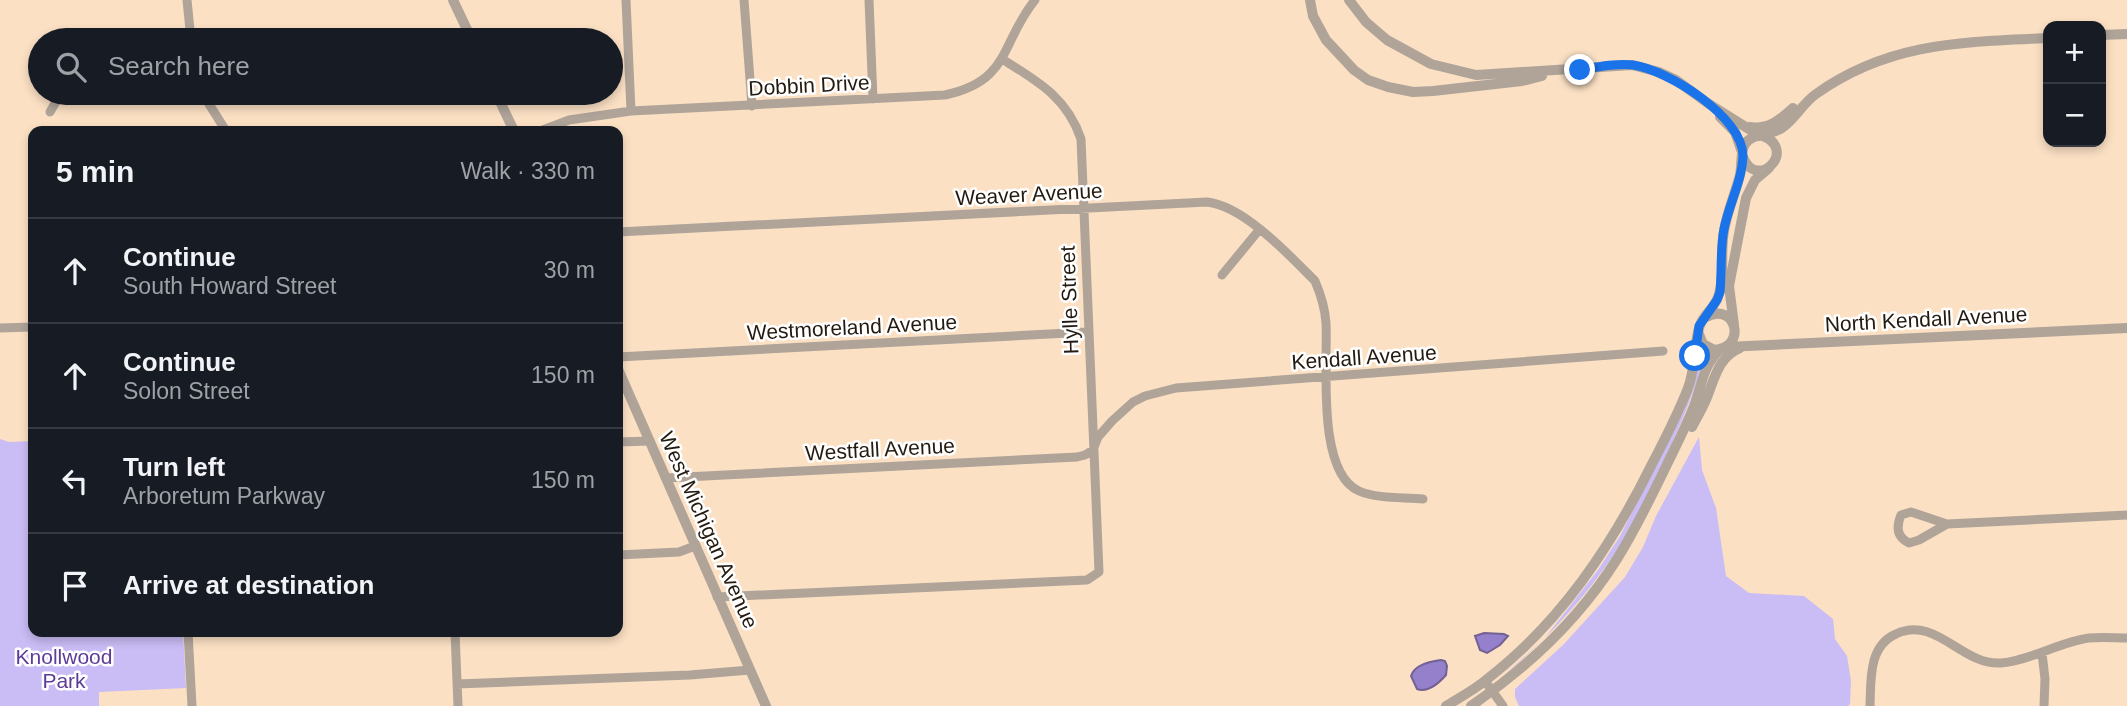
<!DOCTYPE html>
<html lang="en">
<head>
<meta charset="utf-8">
<style>
	body { margin:0; font-family:Helvetica,sans-serif; background:#20242c; color:#f1f3f6 }
	.controls { position:absolute; right:21px; top:21px; display:grid; overflow:hidden; border-radius:14px; box-shadow:0 4px 10px #0003 }
	.controls button { width:63px; height:63px; display:grid; place-items:center; padding:0; border:0; border-bottom:2px solid #363941; background:#171b24; color:#f1f3f6; font:35px sans-serif }
	.stop { position:absolute; width:21px; height:21px; margin:-16px; border:5px solid #1a73e8; border-radius:50%; background:#fff }
	.stop.end { background:#1a73e8; border-color:#fff; box-shadow:0 2px 7px #0008 }
	.list { margin:0; padding:0; list-style:none }
	h2 { display:flex; justify-content:space-between; align-items:center; height:91px; margin:0; padding:0 28px; font-size:30px }
	h2 small { font-size:23px; font-weight:400; color:#9ea1a6 }
	.list li { display:grid; grid-template-columns:46px 1fr auto; gap:21px; align-items:center; box-sizing:border-box; height:105px; padding:0 28px; border-top:2px solid #363941 }
	.list b { display:block; font-size:26px; white-space:nowrap }
	.list p { margin:0; font-size:23px; white-space:nowrap; color:#9ea1a6 }
	.list em { font-size:23px; font-style:normal; color:#9ea1a6 }
	.icon { flex:none; width:38px; height:38px; fill:none; stroke:currentColor; stroke-width:2; stroke-linecap:round; stroke-linejoin:round }
	.map { position:relative; flex:none; width:2127px; height:706px; overflow:hidden }
	.search { position:absolute; background:#171b24; box-shadow:0 4px 10px #0003; left:28px; top:28px; width:595px; height:77px; display:flex; align-items:center; gap:18px; box-sizing:border-box; padding:0 24px; border-radius:38px; color:#9ea1a6; font-size:26px }
	.panel { position:absolute; background:#171b24; box-shadow:0 4px 10px #0003; left:28px; top:126px; width:595px; height:511px; border-radius:14px }
	.map>svg:first-child { display:block }
</style>
</head>
<body>
<div class="map">
<svg width="2127" height="706" viewBox="0 0 2127 706">
	<rect width="100%" height="100%" fill="#fbe0c4"/>
	<path fill="#cabcf5" d="M1700 358 1705 360 1701 367C1691 402 1677 433 1661 466 1646 497 1632 528 1613 556 1581 603 1543 643 1500 679L1544 639 1598 570 1620 536 1684 410 1694 385Z
		M1699 437 1702 470 1716 508 1726 576 1749 593 1804 596 1833 619 1835 639 1847 656 1851 681 1850 704 1848 706H1519L1515 697V689L1564 644 1625 577 1643 547 1656 516Z
		M0 439 9 442 33 441V632H183L186 688 99 692V706H0Z"/>
	<path fill="#9580cc" stroke="#736194" stroke-width="2" d="M1484 633 1504 634 1508 636 1500 645 1487 653 1480 650 1475 636Z
		M1441 660 1445 661 1447 666 1446 675C1439 683 1428 693 1417 689L1411 676C1415 664 1430 662 1441 660Z"/>
	<g fill="none" stroke-linecap="round" stroke-linejoin="round">
		<path stroke="#b0a499" stroke-width="9" d="M187 0 191 40
			M626 0 631 111
			M744 0 752 106
			M869 0 873 99
			M139 40 190 34
			M205 93 209 104 226 131
			M50 112 61 93
			M540 131 569 120 631 111 945 95C1011 81 1000 43 1035 0
			M618 232 1207 202C1244 206 1289 255 1315 281 1321 295 1325 308 1326 323 1328 363 1316 472 1359 491 1378 499 1403 497 1423 499
			M1222 275 1259 230
			M0 328 33 327
			M618 357 1087 332
			M618 442 650 441
			M666 478 1077 457 1085 455 1093 450 1098 437 1112 421 1133 402 1145 396 1176 388 1663 351
			M1947 524 1919 540 1909 543C1897 537 1896 527 1901 515L1911 512 1947 524 2127 515
			M618 555 679 552 695 546
			M717 597 1087 580 1099 572 1081 139C1067 97 1037 81 1002 59
			M188 632 192 706
			M455 632 458 706
			M2042 653 2045 679 2044 706
			M1485 681 1503 706
			M457 684 690 675 750 670
			M1870 706C1871 681 1868 646 1896 634 1936 615 1962 666 2001 663 2032 660 2059 642 2089 638 2102 637 2115 638 2127 638"/>
		<path stroke="#b0a499" stroke-width="10" d="M453 0 472 40
			M1310 0 1313 16 1326 40 1354 70 1368 80 1388 87 1413 92 1433 91 1522 81 1542 76
			M1349 0 1366 22 1387 40 1431 64 1476 75 1632 65 1659 72 1676 80 1709 104 1760 136
			M2101 35 2127 34
			M496 93 514 131
			M1720 117 1735 132 1742 152
			M1749 127C1768 130 1780 120 1793 108
			M1743 157C1757 192 1798 150 1763 136
			M1734 325 1729 286 1746 198 1755 180 1769 168
			M1699 334 1703 344 1714 350C1748 348 1736 301 1706 317
			M1726 347 2127 328
			M618 369 766 706
			M1692 427C1696 419 1701 411 1705 402 1714 382 1717 357 1740 348
			M1446 706C1459 698 1474 690 1486 680 1560 623 1611 547 1652 464 1665 439 1678 414 1688 388 1696 368 1693 345 1700 325 1704 314 1716 307 1719 294 1725 274 1720 252 1724 231 1727 212 1735 194 1740 175 1742 166 1740 152 1745 144 1752 133 1771 136 1782 128 1795 119 1803 103 1816 94 1889 42 1963 42 2048 38
			M1471 706C1528 667 1580 618 1617 559 1639 524 1656 487 1674 450 1681 436 1688 421 1694 406 1703 382 1702 368 1720 349"/>
	</g>
	<g fill="none" stroke-linecap="round" stroke-linejoin="round">
		<path stroke="#1a73e8" stroke-width="9" d="M1580 70C1597 67 1616 63 1633 65 1668 70 1743 117 1743 156 1742 181 1729 204 1724 229 1720 249 1722 271 1720 292L1717 300 1699 326 1695 356"/>
	</g>
	<g text-anchor="middle" dominant-baseline="central" stroke-width="5" stroke-linejoin="round" paint-order="stroke">
		<g font-size="21" fill="#241a10" stroke="#fff">
			<text transform="translate(809 85) rotate(-3)">Dobbin Drive</text>
			<text transform="translate(1029 194) rotate(-3)">Weaver Avenue</text>
			<text transform="translate(1069 300) rotate(-92)">Hylle Street</text>
			<text transform="translate(1926 319) rotate(-3)">North Kendall Avenue</text>
			<text transform="translate(852 327) rotate(-3)">Westmoreland Avenue</text>
			<text transform="translate(1364 357) rotate(-4)">Kendall Avenue</text>
			<text transform="translate(880 449) rotate(-3)">Westfall Avenue</text>
			<text transform="translate(709 530) rotate(66)">West Michigan Avenue</text>
		</g>
		<g font-size="21" fill="#5c3c97" stroke="#fff">
			<text x="64" y="656">Knollwood<tspan x="64" dy="24">Park</tspan></text>
		</g>
	</g>
</svg>
<div class="controls">
<button>+</button>
<button>−</button>
</div>
<div class="stop" style="left:1695px;top:356px"></div>
<div class="stop end" style="left:1580px;top:70px"></div>
<div class="search"><svg class="icon" aria-label="search" viewBox="0 0 24 24"><circle cx="10" cy="10" r="6"/><path d="M15 15l6 6"/></svg>Search here</div>
<section class="panel">
<h2>5 min<small>Walk · 330 m</small></h2>
<ul class="list">
<li><svg class="icon" aria-label="ahead" viewBox="0 0 24 24"><path d="M12 20V5M6 11l6-6 6 6"/></svg><div><b>Continue</b><p>South Howard Street</p></div><em>30 m</em></li>
<li><svg class="icon" aria-label="ahead" viewBox="0 0 24 24"><path d="M12 20V5M6 11l6-6 6 6"/></svg><div><b>Continue</b><p>Solon Street</p></div><em>150 m</em></li>
<li><svg class="icon" aria-label="left" viewBox="0 0 24 24"><path d="M17 20v-9H6M10 6l-5 5 5 5"/></svg><div><b>Turn left</b><p>Arboretum Parkway</p></div><em>150 m</em></li>
<li><svg class="icon" aria-label="arrive" viewBox="0 0 24 24"><path d="M6 21V4h12l-3 4 3 4H6"/></svg><div><b>Arrive at destination</b></div></li>
</ul>
</section>
</div>
</body>
</html>
